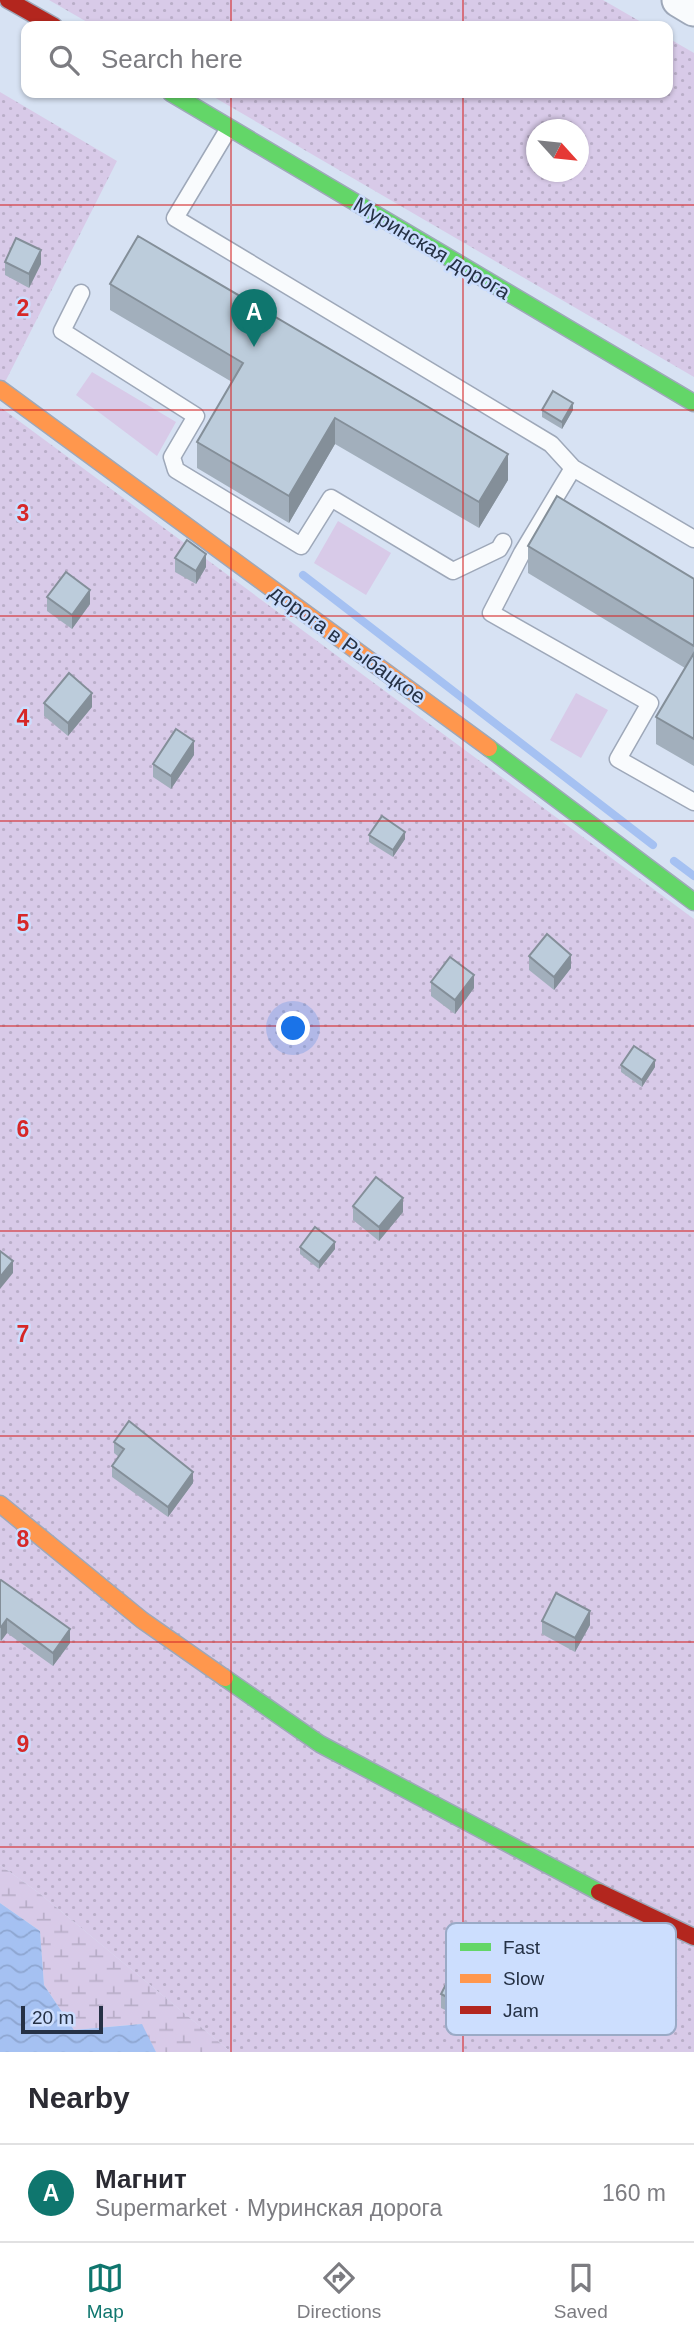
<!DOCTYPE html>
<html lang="en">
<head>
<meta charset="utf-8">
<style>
	body { margin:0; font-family:Helvetica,sans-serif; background:#f2f2f3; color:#2b2b33 }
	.compass { position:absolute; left:526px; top:119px; width:63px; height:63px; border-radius:50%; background:#fff; box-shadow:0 2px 5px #0004; rotate:117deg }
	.scale { position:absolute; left:21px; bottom:18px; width:82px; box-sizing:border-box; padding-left:7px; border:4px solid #253145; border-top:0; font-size:19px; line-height:24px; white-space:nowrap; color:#253145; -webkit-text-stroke:5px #ccdefe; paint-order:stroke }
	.you { position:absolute; left:294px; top:1029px; width:24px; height:24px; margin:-18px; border:5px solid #fff; border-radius:50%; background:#1a73e8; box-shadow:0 0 0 10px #1a73e833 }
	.badge { display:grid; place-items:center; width:46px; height:46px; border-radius:50%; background:#0f766e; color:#fff; font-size:23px; font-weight:700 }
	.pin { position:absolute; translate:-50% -58px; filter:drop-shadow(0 2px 4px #0008) }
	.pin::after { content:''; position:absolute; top:37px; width:24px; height:21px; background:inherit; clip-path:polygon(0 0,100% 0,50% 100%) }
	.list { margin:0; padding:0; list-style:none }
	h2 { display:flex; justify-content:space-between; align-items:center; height:91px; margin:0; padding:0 28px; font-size:30px }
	h2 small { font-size:23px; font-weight:400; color:#7c7c81 }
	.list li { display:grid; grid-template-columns:46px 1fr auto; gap:21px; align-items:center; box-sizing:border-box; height:98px; padding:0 28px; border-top:2px solid #e1e1e2 }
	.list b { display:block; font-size:26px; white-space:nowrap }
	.list p { margin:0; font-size:23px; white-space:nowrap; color:#7c7c81 }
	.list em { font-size:23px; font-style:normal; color:#7c7c81 }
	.icon { flex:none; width:38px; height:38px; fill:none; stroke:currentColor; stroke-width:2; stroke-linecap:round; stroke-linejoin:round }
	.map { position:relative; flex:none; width:694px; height:2052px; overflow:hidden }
	.search { position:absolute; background:#fff; box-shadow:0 2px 5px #0004; left:21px; right:21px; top:21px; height:77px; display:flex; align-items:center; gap:18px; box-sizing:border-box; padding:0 24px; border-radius:14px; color:#7c7c81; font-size:26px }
	.sheet { height:189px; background:#fff }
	nav { display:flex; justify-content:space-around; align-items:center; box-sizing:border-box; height:98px; border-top:2px solid #e1e1e2; background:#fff; font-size:19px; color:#7c7c81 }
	nav a { display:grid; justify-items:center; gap:4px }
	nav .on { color:#0f766e }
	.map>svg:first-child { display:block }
</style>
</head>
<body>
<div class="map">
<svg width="694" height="2052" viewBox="0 0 694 2052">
	<defs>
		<pattern id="grass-dots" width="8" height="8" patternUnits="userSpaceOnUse" patternTransform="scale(1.75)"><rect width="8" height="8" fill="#d8cae8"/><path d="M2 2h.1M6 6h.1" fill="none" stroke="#b9aec8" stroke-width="1.8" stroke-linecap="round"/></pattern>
		<pattern id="wetland-marsh" width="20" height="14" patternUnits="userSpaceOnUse" patternTransform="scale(1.75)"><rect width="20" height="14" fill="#d8cae8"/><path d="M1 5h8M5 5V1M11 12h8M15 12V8" fill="none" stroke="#b9aec8"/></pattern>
		<pattern id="water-waves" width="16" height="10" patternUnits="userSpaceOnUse" patternTransform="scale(1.75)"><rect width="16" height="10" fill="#a5c1f2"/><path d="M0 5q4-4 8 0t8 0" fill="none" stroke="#8ea6d1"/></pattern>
	</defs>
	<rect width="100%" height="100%" fill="#d7e2f3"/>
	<path fill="url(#grass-dots)" fill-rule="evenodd" d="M49 0H603L648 26H94Z
		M668 38 694 53V377L207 93H668ZM536 130H578V172H536Z
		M0 92 117 161 0 392Z
		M0 407 694 919V2052H231L39 1893 0 1865Z"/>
	<path fill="url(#wetland-marsh)" d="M0 1865 39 1893 231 2052H156L141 2024 74 2030 44 1985 40 1931 0 1903Z"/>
	<path fill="#d8cae8" d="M92 372 176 422 157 456 76 395Z
		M338 521 391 553 366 595 314 563Z
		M576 693 608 710 581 758 550 740Z"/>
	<path fill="url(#water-waves)" d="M0 1903 40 1931 44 1985 74 2030 142 2024 156 2052H0Z"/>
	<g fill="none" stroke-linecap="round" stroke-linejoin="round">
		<path stroke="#a5c1f2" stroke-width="8" d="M303 575 653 845
			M674 861 694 876"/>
		<defs>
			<path id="lane" d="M229 128 175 218 551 444 573 468 694 539
				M81 293 62 331 196 416 172 457 176 470 301 546 331 498 453 571 499 549 503 542
				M573 468 522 553 491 613 650 703 618 759 694 802"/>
			<path id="street" d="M679 0 694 9"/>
			<path id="fast" d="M171 93 694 403
				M489 748 694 902
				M225 1678 320 1744 599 1892"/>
			<path id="slow" d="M0 389 489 748
				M0 1504 142 1620 225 1678"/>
			<path id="jam" d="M8 0 54 26
				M599 1892 694 1937"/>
		</defs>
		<use href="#lane" stroke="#9ea8b9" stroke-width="19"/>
		<use href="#street" stroke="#9ea8b9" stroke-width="37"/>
		<use href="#fast" stroke="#9ea8b9" stroke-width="19"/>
		<use href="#slow" stroke="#9ea8b9" stroke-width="19"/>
		<use href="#jam" stroke="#9ea8b9" stroke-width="19"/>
		<use href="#lane" stroke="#f9fbfd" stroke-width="16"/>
		<use href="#street" stroke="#f9fbfd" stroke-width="33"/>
		<use href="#fast" stroke="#63d668" stroke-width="16"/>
		<use href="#slow" stroke="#ff974d" stroke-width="16"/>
		<use href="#jam" stroke="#b3261e" stroke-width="16"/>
	</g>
	<path fill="#a2afbc" d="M5 262 41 264 29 288 5 275Z
		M110 284 508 480 479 528 335 444 289 523 197 468V442L232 382 110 310Z
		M542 410H573L562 429 542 417Z
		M528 546 694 579V766L656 744V717L685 668 528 573Z
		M175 558 206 567 196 584 175 572Z
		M47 597 90 604 72 629 47 611Z
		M44 703 92 707 68 736 44 716Z
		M194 755 171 789 153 777V764Z
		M369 835 405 839 393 857 369 842Z
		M529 956 571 968 554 990 529 970Z
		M431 982 474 988 455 1014 431 996Z
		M621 1065 655 1067 642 1087 621 1072Z
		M353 1206 403 1212 379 1241 353 1220Z
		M300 1247 335 1249 319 1269 300 1254Z
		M114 1442 193 1483 168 1517 112 1477V1466L119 1457 114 1453Z
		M0 1581 70 1643 53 1666 7 1633 1 1641 0 1640Z
		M542 1621 590 1625 575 1652 542 1634Z
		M502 1974 476 2025 441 2008V1994Z"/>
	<path fill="#848f99" d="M41 250V264L29 288V274Z
		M573 403V410L562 429V422Z
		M335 418V444L289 523V496Z
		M508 454V480L479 528V502Z
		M206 554V567L196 584V571Z
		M90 590V604L72 629V615Z
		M92 693V707L68 736V723Z
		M194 741V755L171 789V776Z
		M405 832V839L393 857V850Z
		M571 955V968L554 990V977Z
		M474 975V988L455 1014V1000Z
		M655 1060V1067L642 1087V1080Z
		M403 1198V1212L379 1241V1227Z
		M335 1242V1249L319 1269V1262Z
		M13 1261V1273L0 1289V1277Z
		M193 1472V1483L168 1517V1507Z
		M590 1611V1625L575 1652V1638Z
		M7 1619V1633L1 1641V1627Z
		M70 1629V1643L53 1666V1653Z
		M502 1961V1974L476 2025V2012Z"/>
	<path fill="#bcccdb" stroke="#848f99" stroke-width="2" d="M138 236 508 454 479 502 335 418 289 496 197 442 243 363 110 284Z
		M16 238 41 250 29 274 5 262Z
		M553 391 573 403 562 422 542 410Z
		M557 496 694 579V646L528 546Z
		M187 540 206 554 196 571 175 558Z
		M66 572 90 590 72 615 47 597Z
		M694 653V739L656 717Z
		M69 673 92 693 68 723 44 703Z
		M176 729 194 741 171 776 153 764Z
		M382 816 405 832 393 850 369 835Z
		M547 934 571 955 554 977 529 956Z
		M450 957 474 975 455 1000 431 982Z
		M634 1046 655 1060 642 1080 621 1065Z
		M376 1177 403 1198 379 1227 353 1206Z
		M315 1227 335 1242 319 1262 300 1247Z
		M0 1251 13 1261 0 1277Z
		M129 1421 193 1472 168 1507 112 1466 124 1449 114 1442Z
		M1 1580 70 1629 53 1653 7 1619 1 1627 0 1626V1581Z
		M556 1593 590 1611 575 1638 542 1621Z
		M467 1943 502 1961 476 2012 441 1994Z"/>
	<path fill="none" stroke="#d62828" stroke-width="2" stroke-opacity="0.55" d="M231 0V26M463 0V26M231 93V2052M463 93V2052M0 205H694M0 410H694M0 616H694M0 821H694M0 1026H694M0 1231H694M0 1436H694M0 1642H694M0 1847H694"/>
	<g text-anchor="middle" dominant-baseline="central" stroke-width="5" stroke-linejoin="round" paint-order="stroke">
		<g font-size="21" fill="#253145" stroke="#ccdefe">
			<text transform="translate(432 248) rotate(31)">Муринская дорога</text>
			<text transform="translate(348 644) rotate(36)">дорога в Рыбацкое</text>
		</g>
	</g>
	<rect x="446" y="1923" width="230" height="112" rx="10" fill="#ccdefe" stroke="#9aaac6" stroke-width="2"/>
	<rect x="460" y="1943" width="31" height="8" fill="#63d668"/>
	<rect x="460" y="1974" width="31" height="9" fill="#ff974d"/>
	<rect x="460" y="2006" width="31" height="8" fill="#b3261e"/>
	<g font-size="19" fill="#253145">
		<text x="503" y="1954">Fast</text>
		<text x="503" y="1985">Slow</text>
		<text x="503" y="2017">Jam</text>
	</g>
	<g font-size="23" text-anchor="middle" font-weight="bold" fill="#d62828" stroke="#ccdefe" stroke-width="5" stroke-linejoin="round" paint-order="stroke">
		<text x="23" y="316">2</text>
		<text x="23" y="521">3</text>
		<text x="23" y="726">4</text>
		<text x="23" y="931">5</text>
		<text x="23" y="1137">6</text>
		<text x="23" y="1342">7</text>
		<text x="23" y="1547">8</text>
		<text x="23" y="1752">9</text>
	</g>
</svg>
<svg class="compass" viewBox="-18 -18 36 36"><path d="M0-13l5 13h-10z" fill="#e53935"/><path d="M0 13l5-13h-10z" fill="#7c7c81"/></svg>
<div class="scale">20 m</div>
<div class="you"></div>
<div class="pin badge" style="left:254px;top:347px">A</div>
<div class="search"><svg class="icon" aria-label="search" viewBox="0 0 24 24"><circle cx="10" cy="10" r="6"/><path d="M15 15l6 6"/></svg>Search here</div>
</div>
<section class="sheet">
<h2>Nearby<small></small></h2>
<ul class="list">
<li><span class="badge">A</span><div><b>Магнит</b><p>Supermarket · Муринская дорога</p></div><em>160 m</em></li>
</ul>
</section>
<nav>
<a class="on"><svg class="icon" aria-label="map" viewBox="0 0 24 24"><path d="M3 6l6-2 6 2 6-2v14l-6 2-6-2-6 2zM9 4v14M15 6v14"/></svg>Map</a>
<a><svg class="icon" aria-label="directions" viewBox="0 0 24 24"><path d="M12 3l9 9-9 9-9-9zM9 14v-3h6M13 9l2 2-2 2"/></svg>Directions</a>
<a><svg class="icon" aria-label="saved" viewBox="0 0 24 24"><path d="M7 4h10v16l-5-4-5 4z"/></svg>Saved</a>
</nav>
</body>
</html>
